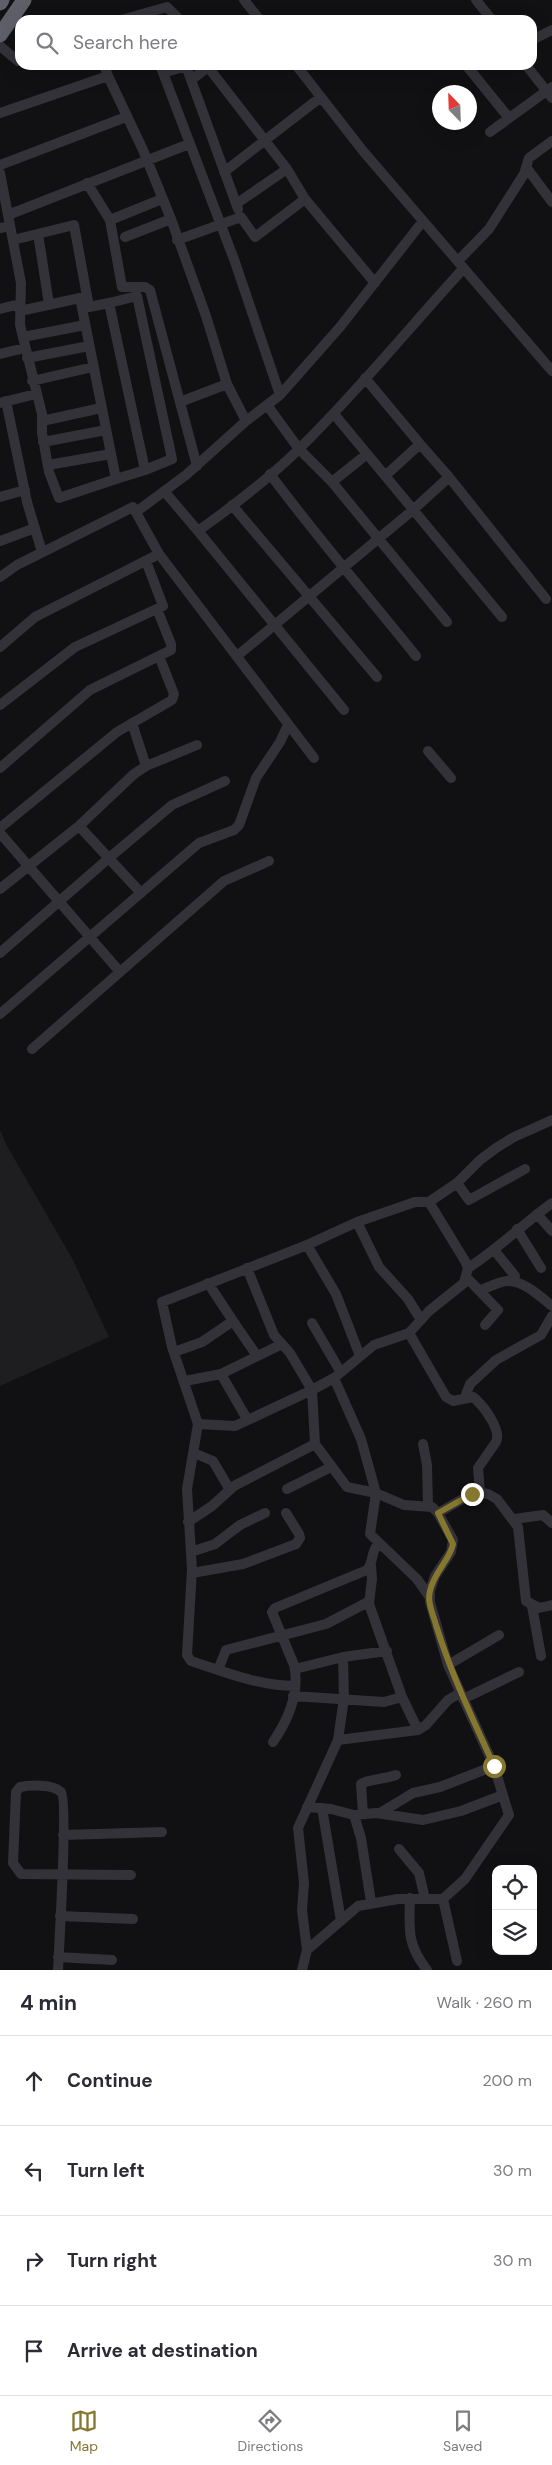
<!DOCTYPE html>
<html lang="en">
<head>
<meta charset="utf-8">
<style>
	body { margin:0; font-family:"DM Sans",sans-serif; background:#f2f2f3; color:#2b2b33 }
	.controls { position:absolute; right:15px; bottom:15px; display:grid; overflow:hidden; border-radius:10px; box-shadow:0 5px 20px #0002 }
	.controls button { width:45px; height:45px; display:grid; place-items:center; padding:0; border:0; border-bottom:1px solid #e1e1e2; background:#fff; color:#2b2b33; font:25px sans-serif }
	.compass { position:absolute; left:432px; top:85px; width:45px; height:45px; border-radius:50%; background:#fff; box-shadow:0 5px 20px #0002; rotate:337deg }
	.stop { position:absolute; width:15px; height:15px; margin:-11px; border:4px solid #86772e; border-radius:50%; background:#fff }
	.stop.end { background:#86772e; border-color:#fff; box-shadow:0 1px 5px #0008 }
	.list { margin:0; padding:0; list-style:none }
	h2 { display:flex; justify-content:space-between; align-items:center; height:65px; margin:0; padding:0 20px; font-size:21px }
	h2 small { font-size:16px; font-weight:400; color:#7c7c81 }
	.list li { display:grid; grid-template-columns:32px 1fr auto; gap:15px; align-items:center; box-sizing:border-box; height:90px; padding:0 20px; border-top:1px solid #e1e1e2 }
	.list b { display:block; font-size:19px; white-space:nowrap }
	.list em { font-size:16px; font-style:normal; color:#7c7c81 }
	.icon { flex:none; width:28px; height:28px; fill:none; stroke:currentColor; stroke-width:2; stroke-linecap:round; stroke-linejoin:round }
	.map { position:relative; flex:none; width:552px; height:1970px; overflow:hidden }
	.search { position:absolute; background:#fff; box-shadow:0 5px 20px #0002; left:15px; right:15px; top:15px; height:55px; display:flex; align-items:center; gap:12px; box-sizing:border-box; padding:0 18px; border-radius:15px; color:#7c7c81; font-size:19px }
	.sheet { height:425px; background:#fff }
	nav { display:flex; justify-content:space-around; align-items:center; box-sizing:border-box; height:70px; border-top:1px solid #e1e1e2; background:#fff; font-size:14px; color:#7c7c81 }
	nav a { display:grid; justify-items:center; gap:2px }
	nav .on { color:#86772e }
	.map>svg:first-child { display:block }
</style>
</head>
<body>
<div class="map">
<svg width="552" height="1970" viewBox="0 0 552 1970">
	<rect width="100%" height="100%" fill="#111113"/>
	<path fill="#1e1d20" d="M0 1130 7 1146 73 1260 109 1337 0 1386Z"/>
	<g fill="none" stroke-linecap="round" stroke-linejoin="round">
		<path stroke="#323238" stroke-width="10" d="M244 0 260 20
			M476 0 492 20
			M121 20 167 7 180 20
			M532 40 552 30
			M0 46 18 61 20 60
			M104 65 108 76
			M160 65 235 262 280 395 246 421
			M296 65 363 151 552 371
			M466 65 509 118
			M526 65 552 98
			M208 67 287 169
			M163 73 186 66 238 209
			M191 80 211 65
			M0 113 108 76 143 150 171 219 206 316 227 384 246 421 186 475 136 512
			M490 132 552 87
			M0 165 126 117
			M526 167 552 202
			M224 172 321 97
			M0 173 21 283 20 325 42 414V433L49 472 59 498 116 479 80 298 20 311
			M87 183 110 220 122 287H145L150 290 197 466
			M305 199 375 283
			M8 215 189 144
			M110 220 162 199
			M0 228 10 226
			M38 234 49 304
			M125 237 171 219
			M13 240 74 225 89 307 109 303 145 470 172 459 137 296 109 303
			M177 240 241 217 255 237 305 199 287 169 236 204
			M458 261 489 229 524 174 529 158 552 141
			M0 309 20 304
			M23 337 85 325
			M0 354 25 348
			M27 358 89 346
			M365 378 420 444
			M32 381 93 367
			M280 395 340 327 423 221
			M6 401 27 502 42 552
			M180 402 227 384
			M0 403 36 394
			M267 405 299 449 332 482 447 622
			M334 414 502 617
			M42 421 101 408
			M43 442 106 430
			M48 465 111 454
			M270 474C316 536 367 595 416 656
			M385 476 420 444 449 477
			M116 479 145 470
			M332 482 367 454
			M164 491 198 531C233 506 270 478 301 447 358 391 409 328 463 269
			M0 497 25 490
			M232 505 377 677
			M198 531 344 710
			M0 541 35 528
			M159 554 314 758
			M0 577 17 565 133 507 159 554 35 617 0 647
			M237 656 413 510 449 477 546 599
			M0 705 75 647 163 606 146 561
			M132 723 146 766
			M428 751 451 778
			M0 768 90 690 171 650V644L157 609
			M79 826 141 893
			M0 828 117 732 172 700 174 694 159 656
			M0 833 120 972 224 881 269 861
			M0 889 79 826 134 774 146 766 197 745
			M0 953 109 858 172 805 225 781
			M0 1014 199 843 234 830 239 825 256 778 280 742 288 725
			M32 1049 120 972
			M457 1183 469 1200 525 1169
			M537 1214 552 1231
			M357 1222 379 1267 408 1299 421 1320
			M517 1229 541 1268
			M307 1245 336 1294 360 1356
			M495 1251 515 1276
			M468 1268C498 1249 523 1224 552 1203
			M467 1278 498 1310 485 1325
			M481 1290C489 1287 498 1282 507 1281 523 1280 541 1297 552 1306
			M233 1321 257 1356
			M312 1323 340 1371
			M409 1333 446 1397 453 1401 473 1397C483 1405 502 1430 496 1442L478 1468 480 1492
			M174 1352 202 1342 233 1321 208 1283
			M221 1374 247 1419
			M334 1378 361 1439 376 1493 370 1534 417 1579 429 1596
			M185 1381 221 1374 280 1345
			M465 1397 470 1384 496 1360 541 1335 552 1316
			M198 1424 235 1426 312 1390 290 1353 274 1335 247 1268
			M423 1444 427 1465 428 1506
			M194 1453 213 1461 230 1490
			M287 1489 331 1467
			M438 1513 475 1492 488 1494 497 1499 518 1527 526 1601 539 1608 552 1605
			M514 1519 543 1515 552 1523
			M188 1522 212 1506 234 1486 315 1444
			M191 1552 215 1544 240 1525 265 1513
			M371 1566 372 1579 369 1604 402 1697 418 1730
			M192 1573 243 1564 296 1544 300 1538 299 1534 286 1513
			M532 1606 541 1656
			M448 1665 499 1635
			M295 1669 343 1657 387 1651
			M218 1670 226 1650 326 1624 368 1602
			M295 1686C259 1686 225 1672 191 1661L187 1655 192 1569 187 1489 198 1424 172 1347 162 1302 307 1245 357 1222 415 1202H429L457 1183 480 1160 496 1148 514 1137 552 1120
			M293 1696 384 1702 402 1697
			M463 1699 519 1672
			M338 1740 418 1730 426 1725 448 1700 460 1693
			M273 1742C288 1720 300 1692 294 1665L272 1612 275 1608 367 1570C374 1563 370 1552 379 1543
			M307 1807 331 1809 354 1815 376 1813 423 1820 461 1811 503 1795
			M322 1808 341 1921
			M380 1813 413 1793 440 1787 494 1766
			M363 1814 361 1784C368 1779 386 1779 396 1775
			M354 1815 361 1838 371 1902
			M63 1835 162 1832
			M399 1849 419 1873 425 1899
			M410 1898C409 1929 407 1945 427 1970
			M443 1899 457 1961
			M60 1916 133 1919
			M307 1950 302 1910 304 1883 298 1828 338 1740 344 1698 343 1657
			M58 1957 112 1960
			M58 1970C59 1948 68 1799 61 1792 53 1784 30 1785 20 1787L16 1792 13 1863 21 1874 131 1875
			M302 1970 307 1950 358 1906 398 1899H443L465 1879 509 1815 494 1766 448 1665 430 1602V1591L435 1576 451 1552 453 1540 438 1513 432 1507 404 1505 376 1493 347 1487 315 1444 312 1390 334 1378 374 1345 409 1333 429 1311 464 1283 468 1268 465 1261 429 1202"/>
		<path stroke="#5e5f69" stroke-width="15" d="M0 3 2 0
			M0 35 24 0"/>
	</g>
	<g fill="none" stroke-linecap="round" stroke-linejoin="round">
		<path stroke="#86772e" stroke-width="6" d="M472 1494 438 1513 453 1544C450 1560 434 1572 430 1591 427 1602 433 1614 436 1625 451 1674 473 1719 494 1766"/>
	</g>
</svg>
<div class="controls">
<button><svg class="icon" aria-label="locate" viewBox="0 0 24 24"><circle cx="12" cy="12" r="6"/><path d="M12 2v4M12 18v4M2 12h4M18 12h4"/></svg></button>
<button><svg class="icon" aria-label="layers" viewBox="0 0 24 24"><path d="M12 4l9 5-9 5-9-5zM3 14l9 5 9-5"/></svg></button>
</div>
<svg class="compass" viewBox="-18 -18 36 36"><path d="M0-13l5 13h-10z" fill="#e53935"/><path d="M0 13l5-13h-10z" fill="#7c7c81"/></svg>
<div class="stop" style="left:494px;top:1766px"></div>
<div class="stop end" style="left:472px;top:1494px"></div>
<div class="search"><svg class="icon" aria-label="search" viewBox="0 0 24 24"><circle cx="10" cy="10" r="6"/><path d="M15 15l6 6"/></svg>Search here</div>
</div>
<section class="sheet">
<h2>4 min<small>Walk · 260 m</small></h2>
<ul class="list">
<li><svg class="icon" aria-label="ahead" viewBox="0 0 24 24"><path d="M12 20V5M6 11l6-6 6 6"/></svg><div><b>Continue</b></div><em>200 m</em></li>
<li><svg class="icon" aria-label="left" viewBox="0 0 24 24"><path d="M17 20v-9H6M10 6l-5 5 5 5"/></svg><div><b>Turn left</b></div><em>30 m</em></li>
<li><svg class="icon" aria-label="right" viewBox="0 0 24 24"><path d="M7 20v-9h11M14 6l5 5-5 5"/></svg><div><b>Turn right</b></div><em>30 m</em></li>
<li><svg class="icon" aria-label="arrive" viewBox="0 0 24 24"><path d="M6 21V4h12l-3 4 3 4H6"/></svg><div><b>Arrive at destination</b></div></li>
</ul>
</section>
<nav>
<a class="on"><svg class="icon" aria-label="map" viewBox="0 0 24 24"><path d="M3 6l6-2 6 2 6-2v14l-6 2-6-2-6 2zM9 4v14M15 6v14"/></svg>Map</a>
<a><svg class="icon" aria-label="directions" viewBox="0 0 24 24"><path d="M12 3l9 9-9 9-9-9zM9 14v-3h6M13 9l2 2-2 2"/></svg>Directions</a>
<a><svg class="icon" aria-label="saved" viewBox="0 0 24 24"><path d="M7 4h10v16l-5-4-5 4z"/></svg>Saved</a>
</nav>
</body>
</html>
